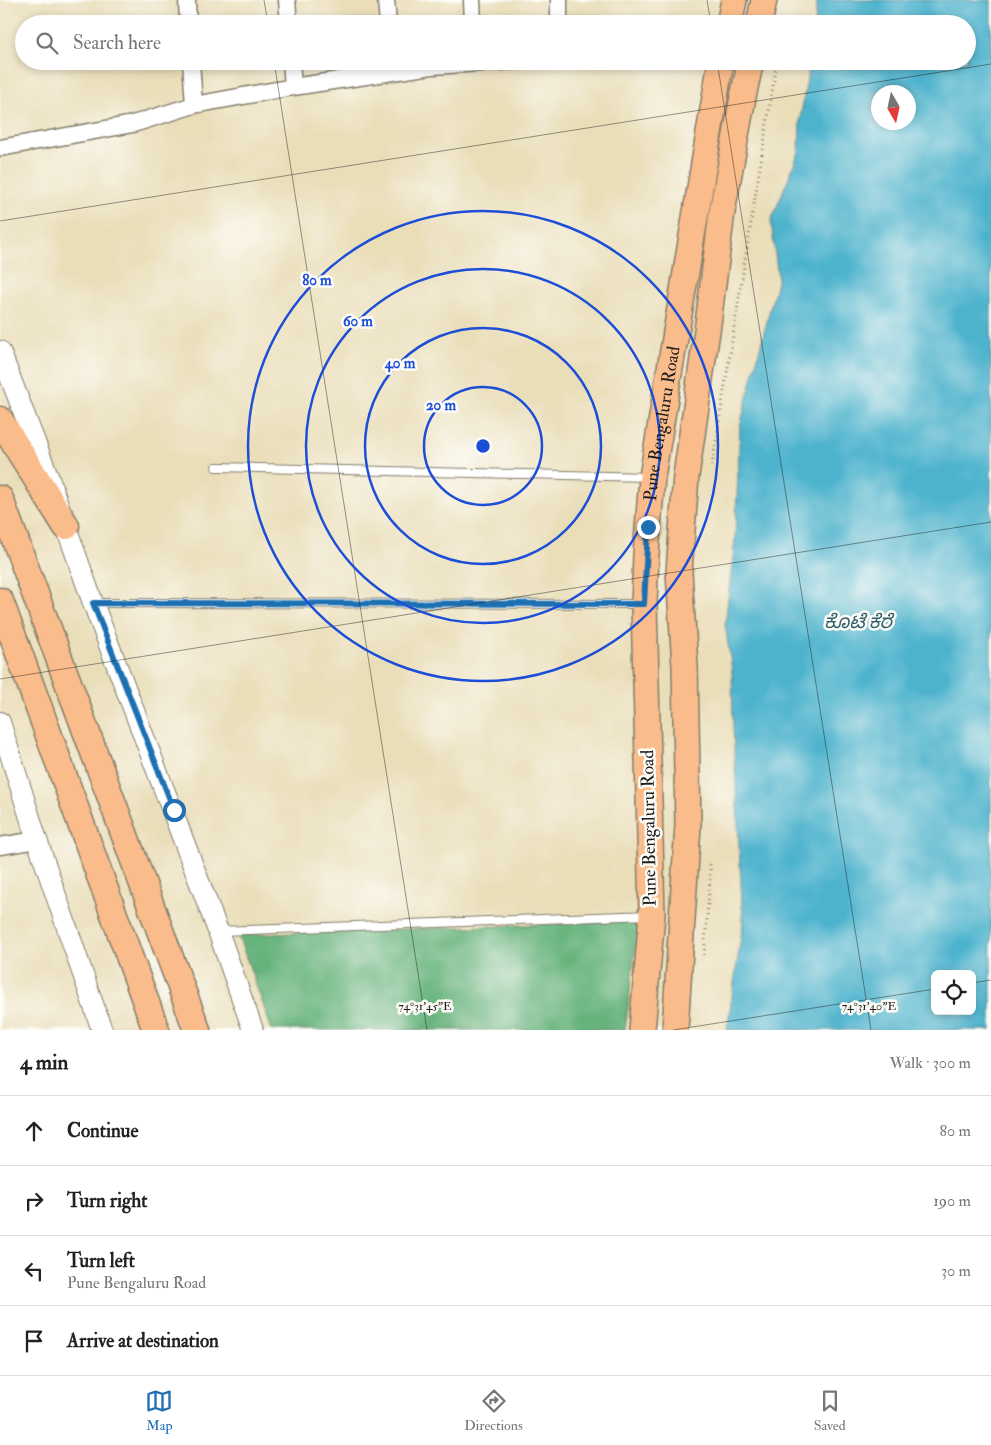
<!DOCTYPE html>
<html lang="en">
<head>
<meta charset="utf-8">
<style>
	body { margin:0; font-family:"IM FELL Double Pica","Noto Sans Kannada",serif; background:#f6f6f6; color:#222 }
	.controls { position:absolute; right:15px; bottom:15px; display:grid; overflow:hidden; border-radius:8px; box-shadow:0 2px 8px #0003 }
	.controls button { width:45px; height:45px; display:grid; place-items:center; padding:0; border:0; border-bottom:1px solid #e0e0e0; background:#fff; color:#222; font:25px sans-serif }
	.compass { position:absolute; left:871px; top:85px; width:45px; height:45px; border-radius:50%; background:#fff; box-shadow:0 2px 8px #0003; rotate:171deg }
	.stop { position:absolute; width:15px; height:15px; margin:-11px; border:4px solid #1f6fb2; border-radius:50%; background:#fff }
	.stop.end { background:#1f6fb2; border-color:#fff; box-shadow:0 1px 5px #0008 }
	.list { margin:0; padding:0; list-style:none }
	h2 { display:flex; justify-content:space-between; align-items:center; height:65px; margin:0; padding:0 20px; font-size:21px }
	h2 small { font-size:16px; font-weight:400; color:#767676 }
	.list li { display:grid; grid-template-columns:32px 1fr auto; gap:15px; align-items:center; box-sizing:border-box; height:70px; padding:0 20px; border-top:1px solid #e0e0e0 }
	.list b { display:block; font-size:19px; white-space:nowrap }
	.list p { margin:0; font-size:16px; white-space:nowrap; color:#767676 }
	.list em { font-size:16px; font-style:normal; color:#767676 }
	.icon { flex:none; width:28px; height:28px; fill:none; stroke:currentColor; stroke-width:2; stroke-linecap:round; stroke-linejoin:round }
	.map { position:relative; flex:none; width:991px; height:1030px; overflow:hidden }
	.search { position:absolute; background:#fff; box-shadow:0 2px 8px #0003; left:15px; right:15px; top:15px; height:55px; display:flex; align-items:center; gap:12px; box-sizing:border-box; padding:0 18px; border-radius:28px; color:#767676; font-size:19px }
	.sheet { height:345px; background:#fff }
	nav { display:flex; justify-content:space-around; align-items:center; box-sizing:border-box; height:70px; border-top:1px solid #e0e0e0; background:#fff; font-size:14px; color:#767676 }
	nav a { display:grid; justify-items:center; gap:2px }
	nav .on { color:#1f6fb2 }
	.map>svg:first-child { display:block }
</style>
</head>
<body>
<div class="map">
<svg width="991" height="1030" viewBox="0 0 991 1030">
	<rect width="100%" height="100%" fill="#fdfcf7"/>
	<filter id="ink" filterUnits="userSpaceOnUse"><feTurbulence type="fractalNoise" baseFrequency=".02" numOctaves="2"/><feDisplacementMap in="SourceGraphic" scale="10" xChannelSelector="R" yChannelSelector="G"/><feConvolveMatrix kernelMatrix="1 2 1 2 8 2 1 2 1" color-interpolation-filters="sRGB"/></filter>
	<filter id="wash" filterUnits="userSpaceOnUse"><feTurbulence type="fractalNoise" baseFrequency=".0096" numOctaves="4" result="noise"/><feDisplacementMap in="SourceGraphic" scale="20" xChannelSelector="R" yChannelSelector="G"/><feGaussianBlur stdDeviation="1.12" result="paint"/><feColorMatrix in="noise" values="0 0 0 0 0 0 0 0 0 0 0 0 0 0 0 0 0 1.4 0 .05"/><feComposite in="paint" operator="in"/></filter>
	<g filter="url(#wash)">
		<rect width="100%" height="100%" fill="#eadeb9"/>
		<path fill="#66b37d" stroke="#41684c" d="M639 921 625 1030H272L238 935Z"/>
		<path fill="#4eb3cd" stroke="#356874" fill-rule="evenodd" d="M817 0H991V1030H727L743 923 733 727 732 670 725 625 735 540 740 426 778 278 771 221 799 152 800 120 810 61H967V24H815ZM878 92H908V122H878ZM935 974H972V1011H935Z"/>
	</g>
	<g filter="url(#ink)">
		<g fill="none" stroke-linecap="round" stroke-linejoin="round">
			<defs>
				<path id="service" d="M216 467 649 477
					M96 603 642 604
					M219 931 650 915"/>
				<path id="minor" d="M187 0 188 24
					M287 0 289 24
					M386 0 388 24
					M472 0 473 24
					M559 0V24
					M191 61 194 105
					M291 61 293 87
					M0 148 133 124 194 105 293 87 432 66 516 61
					M0 846 37 840"/>
				<path id="tertiary" d="M0 351 47 473 93 603 218 931 253 1030
					M0 722 37 840 102 1030"/>
				<g id="primary">
					<path d="M729 24 734 0"/>
					<path d="M759 24 764 0"/>
					<path id="s1" d="M642 1030 652 915 644 604 646 555 652 477 721 61"/>
					<path d="M675 1030 688 825 685 666 679 572 686 476 708 324 722 212 743 97 751 61"/>
				</g>
				<path id="trunk" d="M0 420 66 526
					M0 499 197 1030
					M0 601 156 1030"/>
			</defs>
			<use href="#service" stroke="#837d6a" stroke-width="10"/>
			<use href="#minor" stroke="#837d6a" stroke-width="19"/>
			<use href="#tertiary" stroke="#837d6a" stroke-width="22"/>
			<use href="#primary" stroke="#837d6a" stroke-width="28"/>
			<use href="#trunk" stroke="#837d6a" stroke-width="29"/>
			<path stroke="#837d6a" stroke-width="3" stroke-dasharray="1 4" stroke-linecap="butt" d="M712 466 777 61
				M704 955 710 880V864"/>
			<use href="#service" stroke="#fff" stroke-width="8"/>
			<use href="#minor" stroke="#fff" stroke-width="16"/>
			<use href="#tertiary" stroke="#fff" stroke-width="20"/>
			<use href="#primary" stroke="#fabc8b" stroke-width="25"/>
			<use href="#trunk" stroke="#fabc8b" stroke-width="26"/>
		</g>
	</g>
	<g fill="none" stroke-linecap="round" stroke-linejoin="round" filter="url(#ink)">
		<path stroke="#1f6fb2" stroke-width="6" d="M174 810 93 603 644 604 648 527"/>
	</g>
	<path fill="none" stroke="#1c1c1c" stroke-width="1" stroke-opacity="0.45" d="M264 0 268 24M707 0 711 24M274 61 427 1030M717 61 871 1030M0 221 991 64M0 679 991 522M972 983 991 980M673 1030 935 989"/>
	<g fill="none" stroke="#1d4ed8" stroke-width="2.5">
		<circle cx="483" cy="446" r="59"/>
		<circle cx="483" cy="446" r="118"/>
		<circle cx="483" cy="446" r="177"/>
		<circle cx="483" cy="446" r="235"/>
	</g>
	<g text-anchor="middle" dominant-baseline="central" stroke-width="5" stroke-linejoin="round" paint-order="stroke">
		<g font-size="18" fill="#1c1c1c" stroke="#fdfcf7">
			<text stroke="none"><textPath href="#s1" startOffset="608">Pune Bengaluru Road</textPath></text>
			<text transform="translate(649 828) rotate(-91)">Pune Bengaluru Road</text>
		</g>
		<g font-size="19" font-style="italic" fill="#32606c" stroke="#fdfcf7">
			<text x="858" y="622">ಕೊಟೆ ಕೆರೆ</text>
		</g>
	</g>
	<g font-size="12" text-anchor="middle" fill="#1c1c1c" stroke="#fdfcf7" stroke-width="5" stroke-linejoin="round" paint-order="stroke">
		<text x="425" y="1010">74°31'45"E</text>
		<text x="869" y="1010">74°31'40"E</text>
	</g>
	<circle cx="483" cy="446" r="8" fill="#1d4ed8" stroke="#fdfcf7" stroke-width="2.5"/>
	<g font-size="15" text-anchor="middle" font-weight="bold" fill="#1d4ed8" stroke="#fdfcf7" stroke-width="5" stroke-linejoin="round" paint-order="stroke">
		<text x="317" y="285">80 m</text>
		<text x="358" y="326">60 m</text>
		<text x="400" y="368">40 m</text>
		<text x="441" y="410">20 m</text>
	</g>
</svg>
<div class="controls">
<button><svg class="icon" aria-label="locate" viewBox="0 0 24 24"><circle cx="12" cy="12" r="6"/><path d="M12 2v4M12 18v4M2 12h4M18 12h4"/></svg></button>
</div>
<svg class="compass" viewBox="-18 -18 36 36"><path d="M0-13l5 13h-10z" fill="#e53935"/><path d="M0 13l5-13h-10z" fill="#767676"/></svg>
<div class="stop" style="left:174px;top:810px"></div>
<div class="stop end" style="left:648px;top:527px"></div>
<div class="search"><svg class="icon" aria-label="search" viewBox="0 0 24 24"><circle cx="10" cy="10" r="6"/><path d="M15 15l6 6"/></svg>Search here</div>
</div>
<section class="sheet">
<h2>4 min<small>Walk · 300 m</small></h2>
<ul class="list">
<li><svg class="icon" aria-label="ahead" viewBox="0 0 24 24"><path d="M12 20V5M6 11l6-6 6 6"/></svg><div><b>Continue</b></div><em>80 m</em></li>
<li><svg class="icon" aria-label="right" viewBox="0 0 24 24"><path d="M7 20v-9h11M14 6l5 5-5 5"/></svg><div><b>Turn right</b></div><em>190 m</em></li>
<li><svg class="icon" aria-label="left" viewBox="0 0 24 24"><path d="M17 20v-9H6M10 6l-5 5 5 5"/></svg><div><b>Turn left</b><p>Pune Bengaluru Road</p></div><em>30 m</em></li>
<li><svg class="icon" aria-label="arrive" viewBox="0 0 24 24"><path d="M6 21V4h12l-3 4 3 4H6"/></svg><div><b>Arrive at destination</b></div></li>
</ul>
</section>
<nav>
<a class="on"><svg class="icon" aria-label="map" viewBox="0 0 24 24"><path d="M3 6l6-2 6 2 6-2v14l-6 2-6-2-6 2zM9 4v14M15 6v14"/></svg>Map</a>
<a><svg class="icon" aria-label="directions" viewBox="0 0 24 24"><path d="M12 3l9 9-9 9-9-9zM9 14v-3h6M13 9l2 2-2 2"/></svg>Directions</a>
<a><svg class="icon" aria-label="saved" viewBox="0 0 24 24"><path d="M7 4h10v16l-5-4-5 4z"/></svg>Saved</a>
</nav>
</body>
</html>
